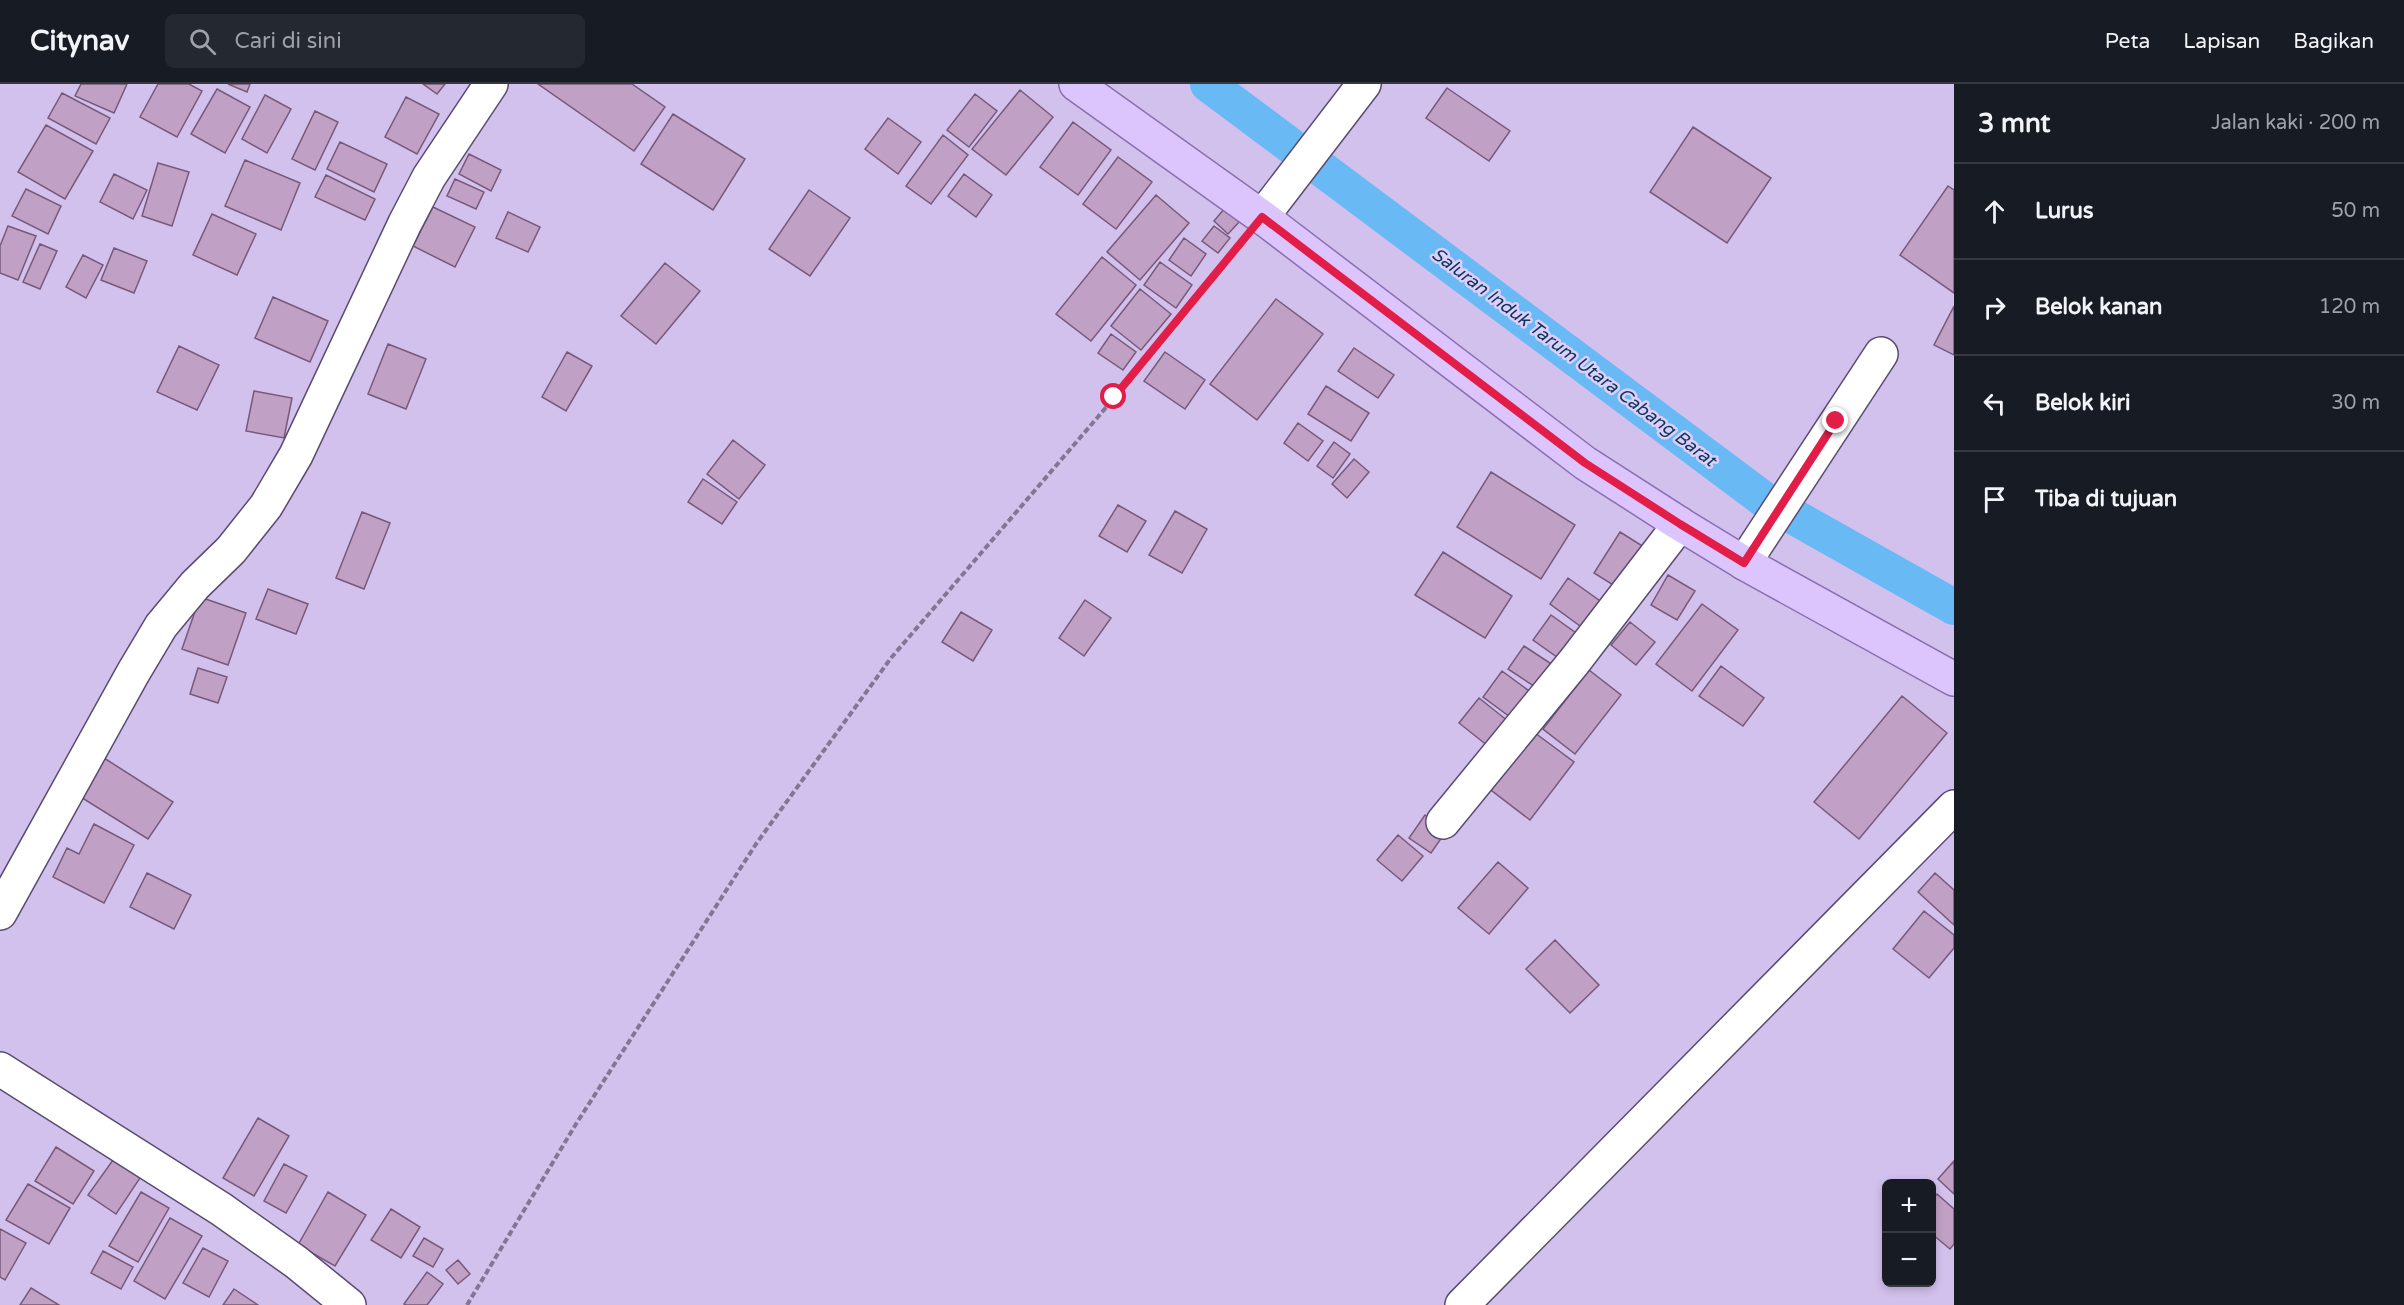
<!DOCTYPE html>
<html lang="id">
<head>
<meta charset="utf-8">
<style>
	body { margin:0; font-family:"Varela Round",sans-serif; background:#242831; color:#f1f3f6 }
	.controls { position:absolute; right:18px; bottom:18px; display:grid; overflow:hidden; border-radius:9px; box-shadow:0 3px 9px #0003 }
	.controls button { width:54px; height:54px; display:grid; place-items:center; padding:0; border:0; border-bottom:2px solid #363941; background:#171b24; color:#f1f3f6; font:30px sans-serif }
	.stop { position:absolute; width:18px; height:18px; margin:-14px; border:4px solid #e11d48; border-radius:50%; background:#fff }
	.stop.end { background:#e11d48; border-color:#fff; box-shadow:0 2px 6px #0008 }
	.list { margin:0; padding:0; list-style:none }
	h2 { display:flex; justify-content:space-between; align-items:center; height:78px; margin:0; padding:0 24px; font-size:26px }
	h2 small { font-size:20px; font-weight:400; color:#9ea1a6 }
	.list li { display:grid; grid-template-columns:39px 1fr auto; gap:18px; align-items:center; box-sizing:border-box; height:96px; padding:0 24px; border-top:2px solid #363941 }
	.list b { display:block; font-size:22px; white-space:nowrap }
	.list em { font-size:20px; font-style:normal; color:#9ea1a6 }
	.icon { flex:none; width:33px; height:33px; fill:none; stroke:currentColor; stroke-width:2; stroke-linecap:round; stroke-linejoin:round }
	.map { position:relative; flex:none; width:1954px; height:1221px; overflow:hidden }
	header { display:flex; align-items:center; gap:36px; box-sizing:border-box; height:84px; padding:0 30px; background:#171b24; border-bottom:2px solid #363941 }
	header strong { font-size:28px }
	nav { display:flex; gap:33px; margin-inline-start:auto; font-size:21px }
	.search { width:420px; height:54px; background:#242831; display:flex; align-items:center; gap:15px; box-sizing:border-box; padding:0 21px; border-radius:9px; color:#9ea1a6; font-size:22px }
	main { display:flex }
	aside { flex:1; background:#171b24 }
	.map>svg:first-child { display:block }
</style>
</head>
<body>
<header>
<strong>Citynav</strong>
<div class="search"><svg class="icon" aria-label="search" viewBox="0 0 24 24"><circle cx="10" cy="10" r="6"/><path d="M15 15l6 6"/></svg>Cari di sini</div>
<nav><a>Peta</a><a>Lapisan</a><a>Bagikan</a></nav>
</header>
<main>
<div class="map">
<svg width="1954" height="1221" viewBox="0 0 1954 1221">
	<rect width="100%" height="100%" fill="#d2c1ed"/>
	<g fill="none" stroke-linecap="round" stroke-linejoin="round">
		<path stroke="#69b9f5" stroke-width="36" d="M1208 0 1766 417 1954 523"/>
	</g>
	<path fill="#c1a0c5" stroke="#77597a" stroke-width="1.5" d="M81 0H127L114 29 75 12Z
		M158 0H189L202 7 177 53 140 33Z
		M228 0H250L247 8Z
		M423 0H445L437 10Z
		M538 0H632L665 23 634 67Z
		M1447 4 1510 47 1489 77 1426 34Z
		M217 5 250 23 225 69 191 50Z
		M1020 6 1053 33 1006 91 972 65Z
		M62 9 110 34 96 60 48 34Z
		M975 10 997 27 969 63 947 46Z
		M265 11 291 25 267 69 242 55Z
		M406 13 439 30 417 70 385 53Z
		M315 27 338 38 315 86 292 75Z
		M673 30 745 75 713 126 641 80Z
		M888 34 921 58 898 90 865 65Z
		M1073 38 1111 66 1078 111 1040 83Z
		M46 41 93 67 65 115 18 88Z
		M1693 43 1771 94 1727 159 1650 108Z
		M943 51 968 71 931 120 906 102Z
		M340 58 387 80 374 108 327 85Z
		M469 70 501 86 491 107 459 90Z
		M1118 73 1152 98 1116 145 1083 120Z
		M245 76 300 99 281 146 225 122Z
		M158 79 189 88 172 142 142 132Z
		M114 90 147 106 133 135 100 118Z
		M964 90 992 111 976 133 948 112Z
		M326 91 375 115 365 136 315 113Z
		M455 95 484 108 476 125 447 112Z
		M1948 102 1954 106V209L1900 171Z
		M26 105 61 122 48 150 12 132Z
		M809 106 850 134 810 192 769 165Z
		M1156 111 1189 139 1140 196 1107 168Z
		M433 123 475 143 455 183 413 162Z
		M1224 125 1239 138 1228 150 1214 137Z
		M508 128 540 143 528 168 496 154Z
		M212 130 256 150 237 191 193 171Z
		M8 142 36 152 18 196 0 189V162Z
		M1214 142 1230 154 1218 169 1202 157Z
		M1184 154 1206 170 1191 192 1169 176Z
		M40 160 57 167 40 205 23 198Z
		M114 164 147 177 134 209 101 196Z
		M83 171 103 181 86 214 66 203Z
		M1102 173 1136 201 1091 257 1056 230Z
		M1160 178 1192 201 1176 224 1144 201Z
		M665 179 700 207 656 260 621 232Z
		M1140 205 1171 230 1141 266 1111 242Z
		M273 213 328 237 310 278 255 254Z
		M1276 215 1323 250 1257 336 1210 300Z
		M1954 222V271L1934 261Z
		M1111 250 1136 268 1123 286 1098 269Z
		M388 260 426 275 406 325 368 310Z
		M179 262 219 281 197 326 157 308Z
		M1354 264 1394 291 1378 314 1338 287Z
		M567 268 592 282 566 327 542 313Z
		M1165 268 1205 296 1185 325 1144 297Z
		M1326 302 1369 329 1351 357 1308 330Z
		M254 307 292 314 284 354 246 347Z
		M1298 339 1323 357 1308 377 1284 359Z
		M733 356 765 381 739 415 707 390Z
		M1334 358 1350 370 1333 394 1317 382Z
		M1354 375 1369 388 1347 414 1332 400Z
		M1491 388 1575 441 1541 495 1457 443Z
		M703 395 737 418 722 440 688 418Z
		M1118 421 1146 437 1127 468 1099 452Z
		M1175 427 1207 445 1182 489 1149 471Z
		M362 428 390 439 364 505 336 494Z
		M1620 448 1644 463 1618 504 1594 489Z
		M1443 468 1512 512 1485 554 1415 511Z
		M1668 491 1695 507 1677 536 1651 521Z
		M1568 494 1610 524 1591 550 1550 520Z
		M268 505 308 520 296 550 256 535Z
		M200 513 246 529 228 581 182 565Z
		M1085 516 1111 534 1084 572 1059 554Z
		M1702 520 1738 546 1692 607 1656 580Z
		M961 528 992 546 973 577 942 558Z
		M1551 531 1583 554 1564 578 1533 556Z
		M1630 538 1655 558 1636 581 1611 561Z
		M1524 562 1562 587 1546 610 1508 585Z
		M1721 582 1764 614 1743 642 1699 612Z
		M198 584 227 593 218 619 190 610Z
		M1589 586 1621 611 1575 670 1543 645Z
		M1502 587 1540 615 1521 641 1483 613Z
		M1902 612 1947 649 1859 755 1814 718Z
		M1479 614 1518 645 1498 670 1459 639Z
		M1531 646 1574 678 1530 736 1487 703Z
		M104 674 173 718 148 755 79 712Z
		M1425 731 1447 746 1431 769 1409 754Z
		M94 740 134 761 104 819 53 793 67 764 79 770Z
		M1398 751 1423 772 1402 797 1377 776Z
		M1498 778 1528 804 1489 850 1458 824Z
		M147 789 191 811 174 845 130 823Z
		M1935 789 1954 806V841L1918 808Z
		M1924 827 1954 851V864L1929 894 1893 865Z
		M1555 856 1599 901 1570 929 1526 885Z
		M258 1034 289 1052 254 1112 223 1094Z
		M56 1063 94 1087 73 1120 35 1097Z
		M113 1076 140 1094 116 1130 88 1111Z
		M1954 1077V1110L1938 1095Z
		M284 1080 307 1092 286 1129 264 1117Z
		M28 1100 70 1124 49 1160 6 1136Z
		M141 1108 169 1124 138 1178 109 1162Z
		M328 1108 366 1131 335 1182 298 1161Z
		M1937 1110 1954 1125V1160L1950 1165 1932 1150V1116Z
		M391 1125 420 1143 401 1174 371 1156Z
		M170 1134 202 1152 165 1215 134 1197Z
		M0 1145 26 1159 5 1196 0 1193Z
		M424 1154 443 1165 433 1183 413 1172Z
		M203 1164 228 1177 209 1213 183 1199Z
		M103 1167 133 1183 121 1205 91 1189Z
		M458 1176 470 1190 458 1200 446 1186Z
		M427 1188 443 1200 427 1221H406L404 1220Z
		M31 1204 59 1221H20Z
		M234 1205 258 1221H223Z"/>
	<g fill="none" stroke-linecap="round" stroke-linejoin="round">
		<defs>
			<path id="street" d="M1262 133 1364 0
				M1744 479 1881 270
				M1443 738 1574 578 1680 440
				M0 829 133 589 161 542 195 501 231 466 266 422 296 371 405 139 429 93 491 0
				M0 985 221 1125 296 1178 349 1221
				M1462 1221 1954 723"/>
			<path id="primary" d="M1076 0 1262 133 1585 379 1680 440 1744 479 1954 595"/>
		</defs>
		<use href="#street" stroke="#5a4b70" stroke-width="36"/>
		<use href="#primary" stroke="#8a6eb0" stroke-width="36"/>
		<path stroke="#827695" stroke-width="4" stroke-dasharray="6 3" stroke-linecap="butt" d="M467 1221 576 1040 756 760 891 574 1115 313 1240 159"/>
		<use href="#street" stroke="#fff" stroke-width="33"/>
		<use href="#primary" stroke="#dcc4fc" stroke-width="33"/>
	</g>
	<g fill="none" stroke-linecap="round" stroke-linejoin="round">
		<path stroke="#e11d48" stroke-width="8" d="M1114 313 1262 133 1585 379 1680 440 1744 479 1836 337"/>
	</g>
	<g text-anchor="middle" dominant-baseline="central" stroke-width="5" stroke-linejoin="round" paint-order="stroke">
		<g font-size="18" font-style="italic" fill="#093755" stroke="#dfcefb">
			<text transform="translate(1574 273) rotate(37)">Saluran Induk Tarum Utara Cabang Barat</text>
		</g>
	</g>
</svg>
<div class="controls">
<button>+</button>
<button>−</button>
</div>
<div class="stop" style="left:1114px;top:313px"></div>
<div class="stop end" style="left:1836px;top:337px"></div>
</div>
<aside>
<h2>3 mnt<small>Jalan kaki · 200 m</small></h2>
<ul class="list">
<li><svg class="icon" aria-label="ahead" viewBox="0 0 24 24"><path d="M12 20V5M6 11l6-6 6 6"/></svg><div><b>Lurus</b></div><em>50 m</em></li>
<li><svg class="icon" aria-label="right" viewBox="0 0 24 24"><path d="M7 20v-9h11M14 6l5 5-5 5"/></svg><div><b>Belok kanan</b></div><em>120 m</em></li>
<li><svg class="icon" aria-label="left" viewBox="0 0 24 24"><path d="M17 20v-9H6M10 6l-5 5 5 5"/></svg><div><b>Belok kiri</b></div><em>30 m</em></li>
<li><svg class="icon" aria-label="arrive" viewBox="0 0 24 24"><path d="M6 21V4h12l-3 4 3 4H6"/></svg><div><b>Tiba di tujuan</b></div></li>
</ul>
</aside>
</main>
</body>
</html>
